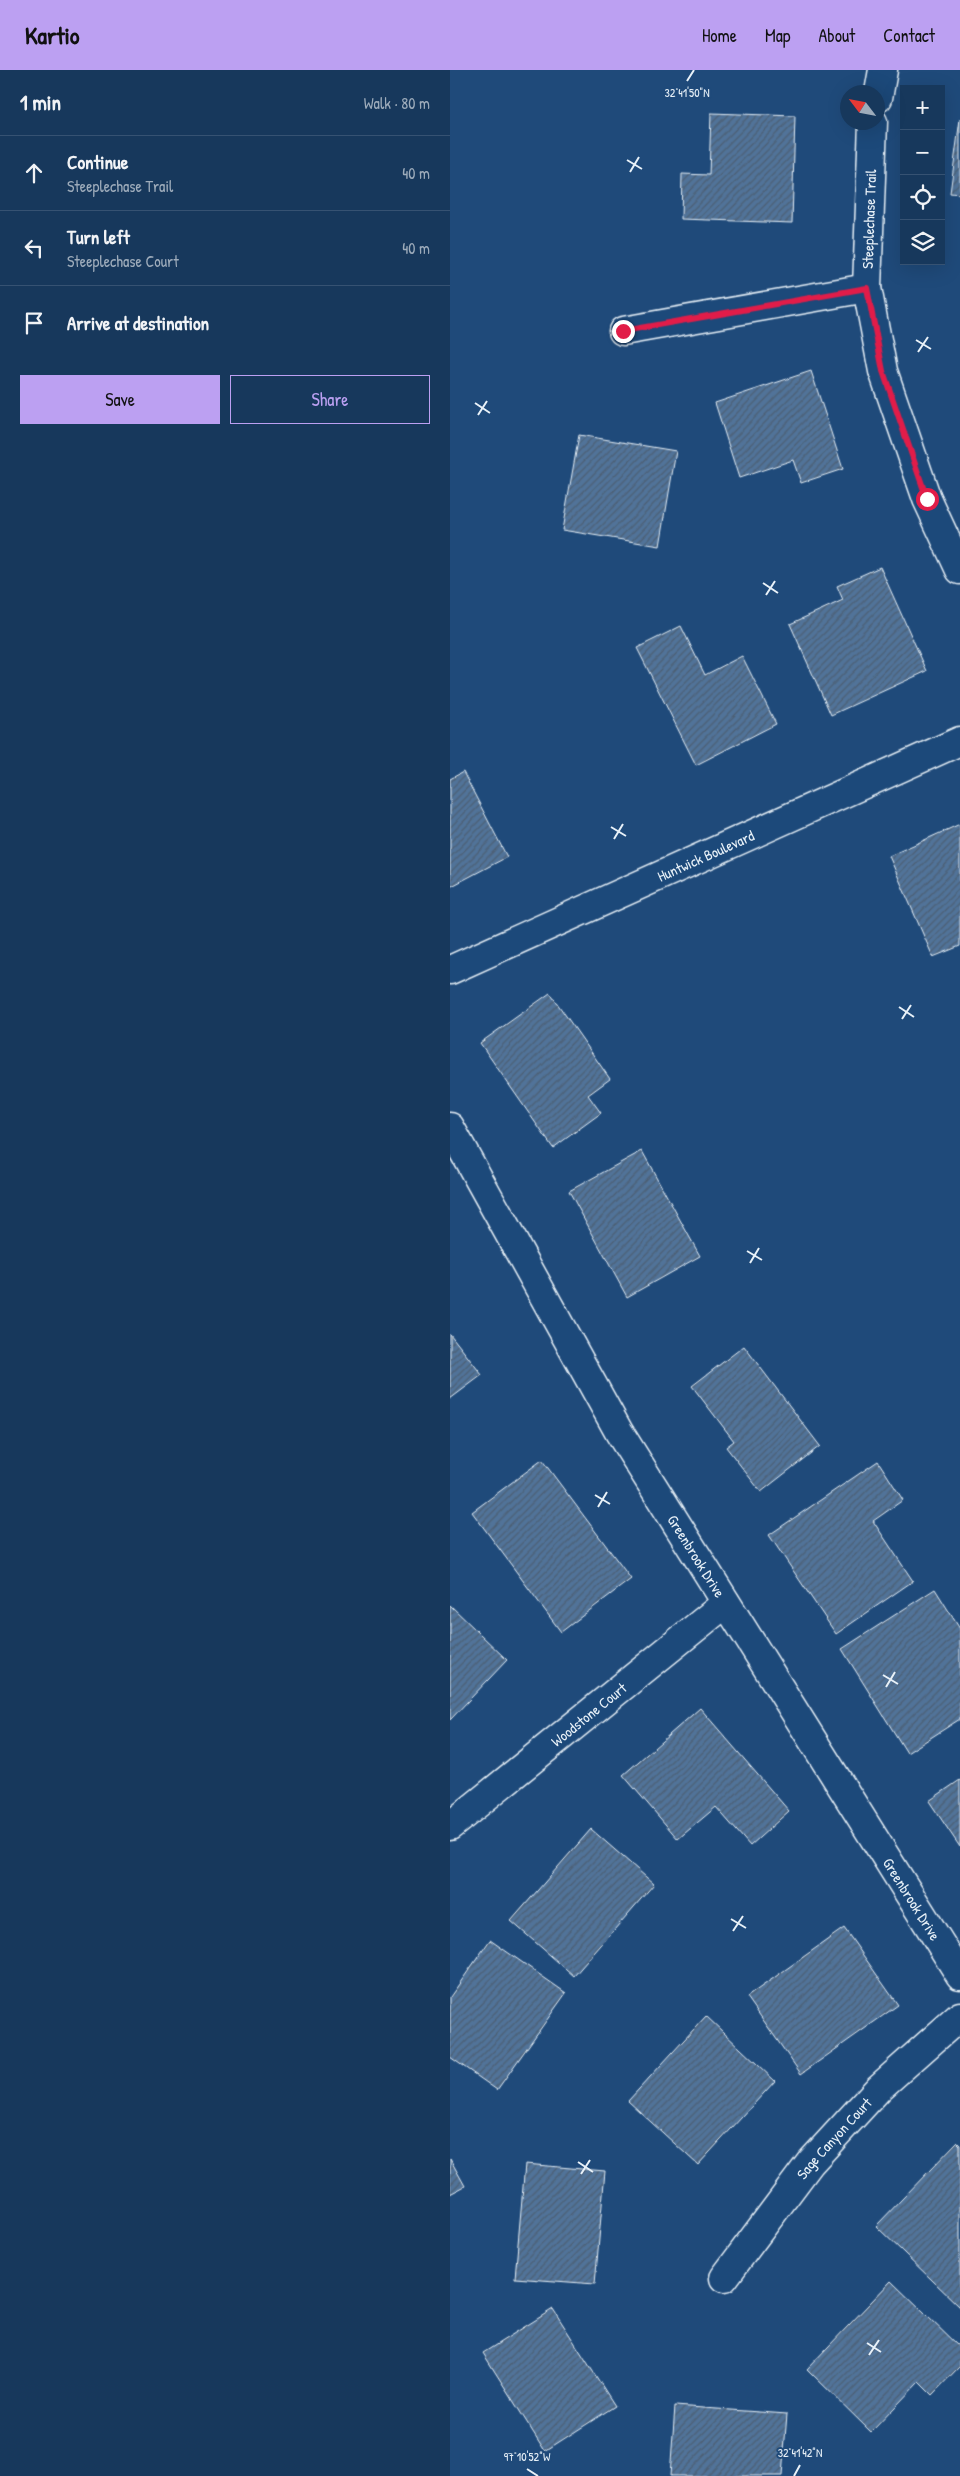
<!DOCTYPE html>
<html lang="en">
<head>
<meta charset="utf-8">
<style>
	body { margin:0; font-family:"Patrick Hand",sans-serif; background:#203f62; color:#f1f3f6 }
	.controls { position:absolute; right:15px; top:15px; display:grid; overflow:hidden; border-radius:0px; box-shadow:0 5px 20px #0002 }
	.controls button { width:45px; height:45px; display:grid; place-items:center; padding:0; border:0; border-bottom:1px solid #365272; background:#17385c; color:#f1f3f6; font:25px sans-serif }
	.compass { position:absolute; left:390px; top:15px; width:45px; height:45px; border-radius:50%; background:#17385c; box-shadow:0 5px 20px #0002; rotate:302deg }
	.stop { position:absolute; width:15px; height:15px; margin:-11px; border:4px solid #e11d48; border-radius:50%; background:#fff }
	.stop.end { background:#e11d48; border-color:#fff; box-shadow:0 1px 5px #0008 }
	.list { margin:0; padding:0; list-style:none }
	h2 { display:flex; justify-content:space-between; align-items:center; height:65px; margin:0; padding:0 20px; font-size:21px }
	h2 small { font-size:16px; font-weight:400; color:#9eacbb }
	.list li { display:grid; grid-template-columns:32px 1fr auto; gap:15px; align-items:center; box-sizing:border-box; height:75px; padding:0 20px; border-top:1px solid #365272 }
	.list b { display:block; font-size:19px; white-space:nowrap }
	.list p { margin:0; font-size:16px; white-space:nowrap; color:#9eacbb }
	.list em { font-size:16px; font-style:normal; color:#9eacbb }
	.actions { display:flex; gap:10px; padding:15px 20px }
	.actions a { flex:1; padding:11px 0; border:1px solid #bca0f2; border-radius:0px; text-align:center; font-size:18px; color:#bca0f2 }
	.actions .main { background:#bca0f2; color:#111 }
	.icon { flex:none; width:28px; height:28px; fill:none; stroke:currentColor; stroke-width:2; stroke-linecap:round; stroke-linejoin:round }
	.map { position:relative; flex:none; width:510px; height:2406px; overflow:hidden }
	header { display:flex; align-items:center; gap:30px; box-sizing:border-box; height:70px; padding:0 25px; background:#bca0f2; color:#111 }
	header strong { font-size:24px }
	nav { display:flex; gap:28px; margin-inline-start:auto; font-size:18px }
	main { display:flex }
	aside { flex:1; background:#17385c }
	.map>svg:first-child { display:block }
</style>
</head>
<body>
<header>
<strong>Kartio</strong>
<nav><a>Home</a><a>Map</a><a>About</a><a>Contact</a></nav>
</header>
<main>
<aside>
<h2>1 min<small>Walk · 80 m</small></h2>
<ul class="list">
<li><svg class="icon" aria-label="ahead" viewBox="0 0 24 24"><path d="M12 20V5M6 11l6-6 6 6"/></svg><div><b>Continue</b><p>Steeplechase Trail</p></div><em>40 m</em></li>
<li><svg class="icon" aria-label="left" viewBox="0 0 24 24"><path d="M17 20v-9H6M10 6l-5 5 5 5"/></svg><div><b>Turn left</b><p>Steeplechase Court</p></div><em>40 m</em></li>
<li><svg class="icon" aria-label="arrive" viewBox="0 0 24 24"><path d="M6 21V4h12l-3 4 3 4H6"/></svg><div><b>Arrive at destination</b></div></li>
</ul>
<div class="actions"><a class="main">Save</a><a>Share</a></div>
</aside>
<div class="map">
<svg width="510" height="2406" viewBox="0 0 510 2406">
	<defs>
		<pattern id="building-hatch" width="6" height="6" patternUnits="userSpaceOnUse" patternTransform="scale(1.25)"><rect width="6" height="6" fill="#517399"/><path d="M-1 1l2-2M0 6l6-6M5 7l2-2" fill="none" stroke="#4c5e72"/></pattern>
	</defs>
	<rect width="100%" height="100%" fill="#1f4a7a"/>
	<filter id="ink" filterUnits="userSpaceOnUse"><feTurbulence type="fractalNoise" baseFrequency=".02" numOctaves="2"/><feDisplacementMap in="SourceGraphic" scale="10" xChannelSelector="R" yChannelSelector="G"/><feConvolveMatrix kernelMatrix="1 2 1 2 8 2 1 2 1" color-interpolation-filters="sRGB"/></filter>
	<g filter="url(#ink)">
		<path fill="url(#building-hatch)" stroke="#e8f1f8" d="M261 43 345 46 342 153 231 149 232 104 259 105Z
			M510 49V124L500 123Z
			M361 301 393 399 351 413 343 390 289 408 265 333Z
			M129 365 226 381 210 476 112 460Z
			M430 497 477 601 381 645 340 554 393 530 387 516Z
			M231 556 255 605 292 586 326 654 246 695 187 578Z
			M13 702 57 787 0 817V709Z
			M510 754V876L483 887 439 786Z
			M100 923 160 1009 138 1025 151 1043 103 1078 30 973Z
			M192 1081 250 1186 177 1227 119 1121Z
			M0 1264 32 1305 0 1329Z
			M294 1276 370 1376 311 1422 276 1377 284 1371 242 1316Z
			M92 1390 181 1509 111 1562 22 1442Z
			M428 1391 453 1430 423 1451 463 1511 386 1564 319 1465Z
			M485 1519 510 1559V1649L457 1683 392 1579Z
			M0 1535 57 1590 0 1650Z
			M250 1638 339 1741 300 1776 266 1737 228 1769 173 1705Z
			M510 1710V1777L479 1731Z
			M141 1759 204 1814 124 1906 61 1851Z
			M394 1858 448 1935 351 2004 297 1927Z
			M40 1870 116 1923 47 2020 0 1987V1927Z
			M256 1946 325 2011 248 2095 178 2031Z
			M507 2072 510 2075V2237L426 2156Z
			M0 2089 15 2116 0 2124Z
			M75 2094 155 2101 145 2214 65 2208Z
			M441 2211 510 2278V2296L482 2325 469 2312 421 2362 357 2299Z
			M103 2239 165 2336 95 2381 33 2283Z
			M225 2336 337 2344 332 2406H220Z"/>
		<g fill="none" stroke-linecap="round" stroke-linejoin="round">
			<defs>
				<g id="minor">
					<path d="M428 28 433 0"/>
					<path d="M423 52 417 218 433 301 477 429 510 500"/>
					<path d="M173 261 417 218"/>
					<path id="s1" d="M0 900 510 671"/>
					<path id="s2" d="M0 1057 169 1362 510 1905"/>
					<path id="s3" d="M0 1756 276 1533"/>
					<path id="s4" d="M274 2208 360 2093 429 2018 510 1946"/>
				</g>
			</defs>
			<use href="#minor" stroke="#e8f1f8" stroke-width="31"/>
			<use href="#minor" stroke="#1f4a7a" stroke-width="28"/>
		</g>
	</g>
	<g fill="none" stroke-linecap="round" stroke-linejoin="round" filter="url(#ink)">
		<path stroke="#e11d48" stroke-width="6" d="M173 261 417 218 433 301 477 429"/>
	</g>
	<path fill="none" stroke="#e8f1f8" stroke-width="2" d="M237 11 244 0M177 90 192 99M180 102 189 87M466 270 481 279M468 282 478 267M25 333 40 343M28 345 37 331M313 513 328 523M316 525 325 511M161 757 176 766M164 769 173 754M449 937 464 947M452 949 461 935M297 1181 312 1190M300 1193 309 1178M145 1425 160 1434M148 1437 157 1422M433 1605 448 1614M436 1617 445 1602M281 1849 296 1858M283 1861 293 1846M128 2092 143 2102M131 2104 140 2090M417 2273 431 2282M419 2285 429 2270M77 2399 88 2406M344 2406 350 2395"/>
	<g text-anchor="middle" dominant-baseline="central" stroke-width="4" stroke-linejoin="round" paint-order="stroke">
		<g font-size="15" fill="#e8f1f8" stroke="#1f4a7a">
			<text transform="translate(419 149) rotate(-88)">Steeplechase Trail</text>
			<text stroke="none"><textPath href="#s1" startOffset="280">Huntwick Boulevard</textPath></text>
			<text stroke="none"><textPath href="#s2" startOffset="495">Greenbrook Drive</textPath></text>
			<text stroke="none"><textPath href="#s3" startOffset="178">Woodstone Court</textPath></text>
			<text stroke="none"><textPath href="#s2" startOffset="900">Greenbrook Drive</textPath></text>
			<text stroke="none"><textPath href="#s4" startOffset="178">Sage Canyon Court</textPath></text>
		</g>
	</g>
	<g font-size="12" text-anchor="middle" fill="#e8f1f8" stroke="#1f4a7a" stroke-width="4" stroke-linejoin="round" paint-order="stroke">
		<text x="237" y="27">32°41'50"N</text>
		<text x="350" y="2387">32°41'42"N</text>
		<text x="77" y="2391">97°10'52"W</text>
	</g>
</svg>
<div class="controls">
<button>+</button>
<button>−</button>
<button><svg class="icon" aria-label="locate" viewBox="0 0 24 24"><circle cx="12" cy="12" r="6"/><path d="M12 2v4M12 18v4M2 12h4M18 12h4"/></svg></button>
<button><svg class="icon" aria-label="layers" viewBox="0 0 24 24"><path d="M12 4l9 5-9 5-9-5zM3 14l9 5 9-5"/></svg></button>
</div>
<svg class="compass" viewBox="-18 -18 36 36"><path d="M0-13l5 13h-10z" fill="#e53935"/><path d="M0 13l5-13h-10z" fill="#9eacbb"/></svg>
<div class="stop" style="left:477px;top:429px"></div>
<div class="stop end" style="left:173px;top:261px"></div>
</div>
</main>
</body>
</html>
